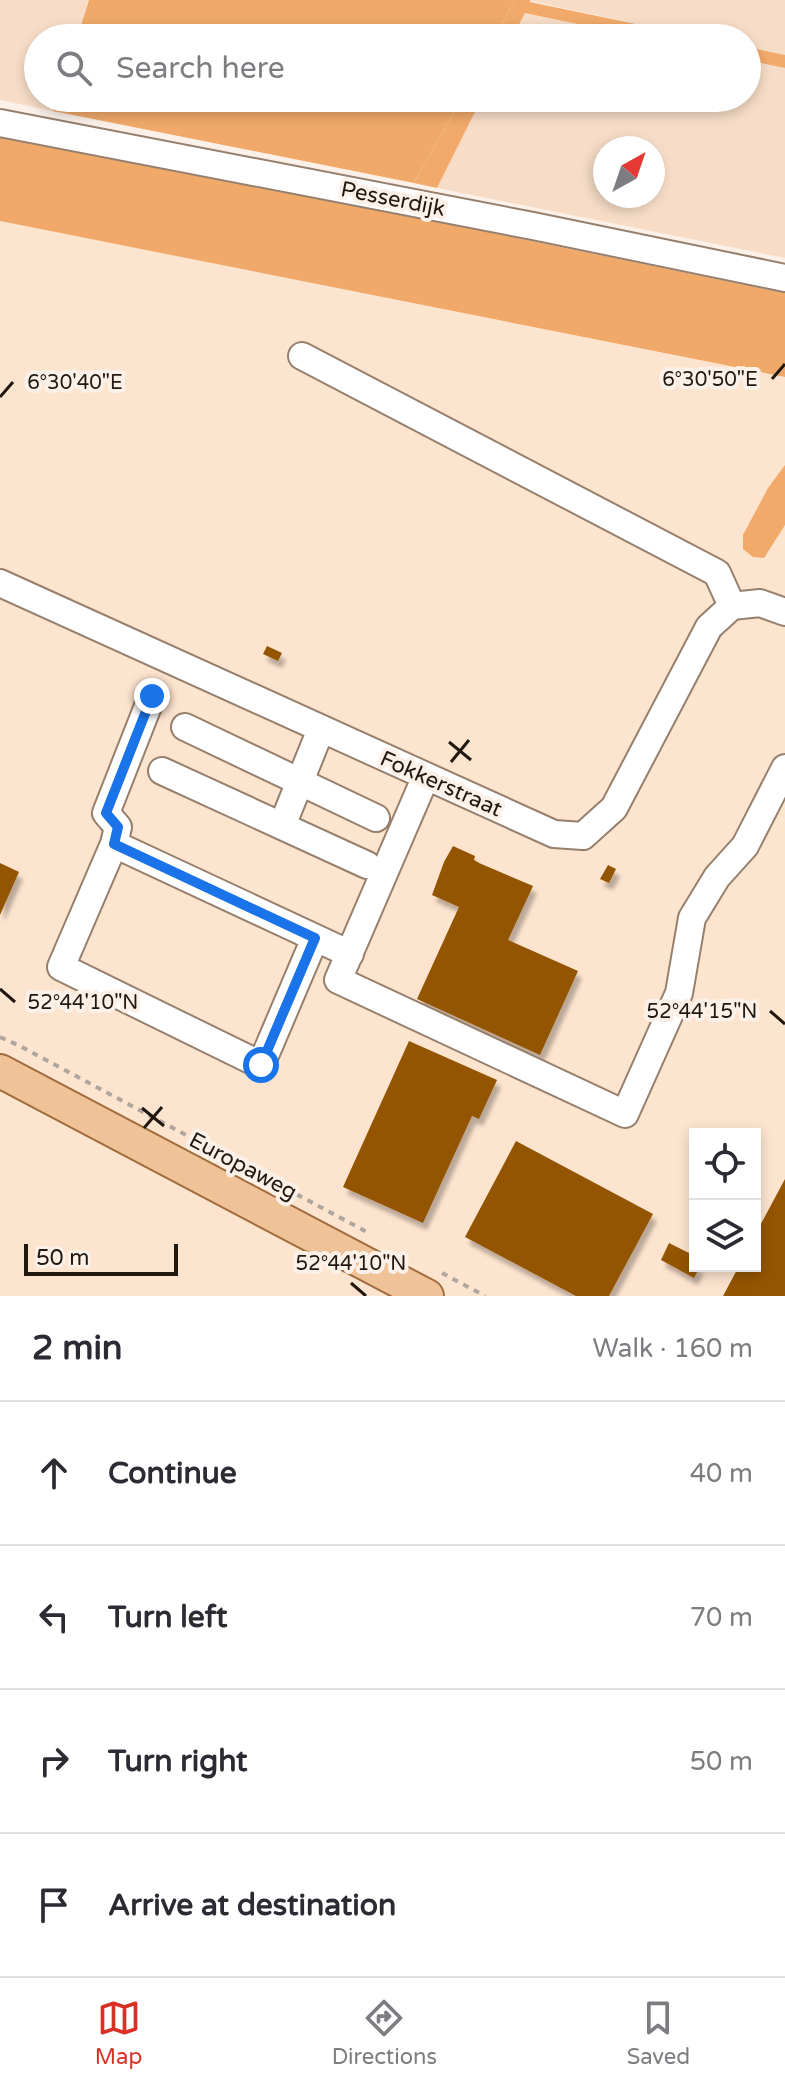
<!DOCTYPE html>
<html lang="en">
<head>
<meta charset="utf-8">
<style>
	body { margin:0; font-family:"Varela Round",sans-serif; background:#f2f2f3; color:#2b2b33 }
	.controls { position:absolute; right:24px; bottom:24px; display:grid; overflow:hidden; border-radius:0px; box-shadow:0 4px 12px #0003 }
	.controls button { width:72px; height:72px; display:grid; place-items:center; padding:0; border:0; border-bottom:2px solid #e1e1e2; background:#fff; color:#2b2b33; font:40px sans-serif }
	.compass { position:absolute; left:593px; top:136px; width:72px; height:72px; border-radius:50%; background:#fff; box-shadow:0 4px 12px #0003; rotate:40deg }
	.scale { position:absolute; left:24px; bottom:20px; width:154px; box-sizing:border-box; padding-left:8px; border:4px solid #211810; border-top:0; font-size:22px; line-height:28px; white-space:nowrap; color:#211810; -webkit-text-stroke:6px #fcf1e9; paint-order:stroke }
	.stop { position:absolute; width:24px; height:24px; margin:-18px; border:6px solid #1a73e8; border-radius:50%; background:#fff }
	.stop.end { background:#1a73e8; border-color:#fff; box-shadow:0 2px 8px #0008 }
	.list { margin:0; padding:0; list-style:none }
	h2 { display:flex; justify-content:space-between; align-items:center; height:104px; margin:0; padding:0 32px; font-size:34px }
	h2 small { font-size:26px; font-weight:400; color:#7c7c81 }
	.list li { display:grid; grid-template-columns:52px 1fr auto; gap:24px; align-items:center; box-sizing:border-box; height:144px; padding:0 32px; border-top:2px solid #e1e1e2 }
	.list b { display:block; font-size:30px; white-space:nowrap }
	.list em { font-size:26px; font-style:normal; color:#7c7c81 }
	.icon { flex:none; width:44px; height:44px; fill:none; stroke:currentColor; stroke-width:2; stroke-linecap:round; stroke-linejoin:round }
	.map { position:relative; flex:none; width:785px; height:1296px; overflow:hidden }
	.search { position:absolute; background:#fff; box-shadow:0 4px 12px #0003; left:24px; right:24px; top:24px; height:88px; display:flex; align-items:center; gap:20px; box-sizing:border-box; padding:0 28px; border-radius:44px; color:#7c7c81; font-size:30px }
	.sheet { height:680px; background:#fff }
	nav { display:flex; justify-content:space-around; align-items:center; box-sizing:border-box; height:112px; border-top:2px solid #e1e1e2; background:#fff; font-size:22px; color:#7c7c81 }
	nav a { display:grid; justify-items:center; gap:4px }
	nav .on { color:#d93025 }
	.map>svg:first-child { display:block }
</style>
</head>
<body>
<div class="map">
<svg width="785" height="1296" viewBox="0 0 785 1296">
	<defs>
		<filter id="shadow"><feDropShadow dx="4" dy="7" stdDeviation="2" flood-color="#0004"/></filter>
	</defs>
	<rect width="100%" height="100%" fill="#fcf1e9"/>
	<path fill="#fde4cf" fill-rule="evenodd" d="M0 221 785 377V1296H0ZM695 1134H755V1266H695Z"/>
	<path fill="#f7ddc7" fill-rule="evenodd" d="M0 0H89L77 38H38V98H57L53 111 0 100Z
		M530 0H785V55L747 47V38H704L530 1Z
		M525 12 645 38H512Z
		M747 60 785 68V258L437 188 482 98H747ZM605 148H653V196H605Z"/>
	<path fill="#f0a969" d="M89 0H515L494 38H77Z
		M57 98H462L414 183 53 111Z
		M0 132 785 293V377L0 221Z"/>
	<path fill="#f1aa69" d="M515 0H530V2L549 6 704 38H645L525 13 512 38H494Z
		M747 47 785 55V68L747 60Z
		M462 98H482L437 188 414 183Z
		M785 465V525L764 558 753 557 743 549V535L768 488Z"/>
	<path fill="#945401" filter="url(#shadow)" d="M267 646 282 653 278 661 263 654Z
		M453 846 475 856 474 860 479 863 533 886 508 940 578 971 540 1055 417 999 459 907 432 895 444 862Z
		M0 863 19 872 0 915Z
		M608 865 616 869 609 883 600 879Z
		M409 1041 497 1080 479 1119 472 1116 423 1223 343 1187Z
		M516 1141 653 1214 609 1296H576L465 1237Z
		M785 1179V1296H723L739 1266H755V1235Z
		M669 1243 695 1256V1266H700L694 1278 661 1260Z"/>
	<g fill="none" stroke-linecap="round" stroke-linejoin="round">
		<defs>
			<path id="minor" d="M0 123 533 226 785 278
				M302 356 717 573 732 606
				M0 583 554 834 583 836 614 808 709 627 732 606 760 603 785 612
				M185 727 376 818
				M162 771 367 865
				M426 776 338 980 625 1114 679 993 692 918 717 877 745 846 785 768
				M282 826 321 729
				M114 844 118 827 106 813 152 696
				M315 938 261 1065 61 967 114 844 350 954"/>
			<path id="major" d="M0 1071 427 1296"/>
		</defs>
		<use href="#minor" stroke="#96806d" stroke-width="30"/>
		<use href="#major" stroke="#a06c3c" stroke-width="36"/>
		<path stroke="#b0a69e" stroke-width="4" stroke-dasharray="6 6" stroke-linecap="butt" d="M0 1037 20 1046 367 1232
			M442 1273 485 1296"/>
		<use href="#minor" stroke="#fff" stroke-width="26"/>
		<use href="#major" stroke="#efc298" stroke-width="32"/>
	</g>
	<g fill="none" stroke-linecap="round" stroke-linejoin="round">
		<path stroke="#1a73e8" stroke-width="10" d="M152 696 106 813 118 827 114 844 315 938 261 1065"/>
	</g>
	<path fill="none" stroke="#211810" stroke-width="3" d="M772 379 785 364M0 397 13 382M449 742 471 760M451 762 469 740M0 989 15 1002M770 1011 785 1024M142 1108 164 1126M144 1128 162 1107M351 1283 366 1296"/>
	<g text-anchor="middle" dominant-baseline="central" stroke-width="8" stroke-linejoin="round" paint-order="stroke">
		<g font-size="22" fill="#211810" stroke="#fcf1e9">
			<text transform="translate(393 199) rotate(11)">Pesserdijk</text>
			<text transform="translate(441 784) rotate(24)">Fokkerstraat</text>
			<text transform="translate(243 1166) rotate(28)">Europaweg</text>
		</g>
	</g>
	<g font-size="20" text-anchor="middle" fill="#211810" stroke="#fcf1e9" stroke-width="8" stroke-linejoin="round" paint-order="stroke">
		<text x="710" y="386">6°30'50"E</text>
		<text x="75" y="389">6°30'40"E</text>
		<text x="83" y="1009">52°44'10"N</text>
		<text x="702" y="1018">52°44'15"N</text>
		<text x="351" y="1270">52°44'10"N</text>
	</g>
</svg>
<div class="controls">
<button><svg class="icon" aria-label="locate" viewBox="0 0 24 24"><circle cx="12" cy="12" r="6"/><path d="M12 2v4M12 18v4M2 12h4M18 12h4"/></svg></button>
<button><svg class="icon" aria-label="layers" viewBox="0 0 24 24"><path d="M12 4l9 5-9 5-9-5zM3 14l9 5 9-5"/></svg></button>
</div>
<svg class="compass" viewBox="-18 -18 36 36"><path d="M0-13l5 13h-10z" fill="#e53935"/><path d="M0 13l5-13h-10z" fill="#7c7c81"/></svg>
<div class="scale">50 m</div>
<div class="stop" style="left:261px;top:1065px"></div>
<div class="stop end" style="left:152px;top:696px"></div>
<div class="search"><svg class="icon" aria-label="search" viewBox="0 0 24 24"><circle cx="10" cy="10" r="6"/><path d="M15 15l6 6"/></svg>Search here</div>
</div>
<section class="sheet">
<h2>2 min<small>Walk · 160 m</small></h2>
<ul class="list">
<li><svg class="icon" aria-label="ahead" viewBox="0 0 24 24"><path d="M12 20V5M6 11l6-6 6 6"/></svg><div><b>Continue</b></div><em>40 m</em></li>
<li><svg class="icon" aria-label="left" viewBox="0 0 24 24"><path d="M17 20v-9H6M10 6l-5 5 5 5"/></svg><div><b>Turn left</b></div><em>70 m</em></li>
<li><svg class="icon" aria-label="right" viewBox="0 0 24 24"><path d="M7 20v-9h11M14 6l5 5-5 5"/></svg><div><b>Turn right</b></div><em>50 m</em></li>
<li><svg class="icon" aria-label="arrive" viewBox="0 0 24 24"><path d="M6 21V4h12l-3 4 3 4H6"/></svg><div><b>Arrive at destination</b></div></li>
</ul>
</section>
<nav>
<a class="on"><svg class="icon" aria-label="map" viewBox="0 0 24 24"><path d="M3 6l6-2 6 2 6-2v14l-6 2-6-2-6 2zM9 4v14M15 6v14"/></svg>Map</a>
<a><svg class="icon" aria-label="directions" viewBox="0 0 24 24"><path d="M12 3l9 9-9 9-9-9zM9 14v-3h6M13 9l2 2-2 2"/></svg>Directions</a>
<a><svg class="icon" aria-label="saved" viewBox="0 0 24 24"><path d="M7 4h10v16l-5-4-5 4z"/></svg>Saved</a>
</nav>
</body>
</html>
